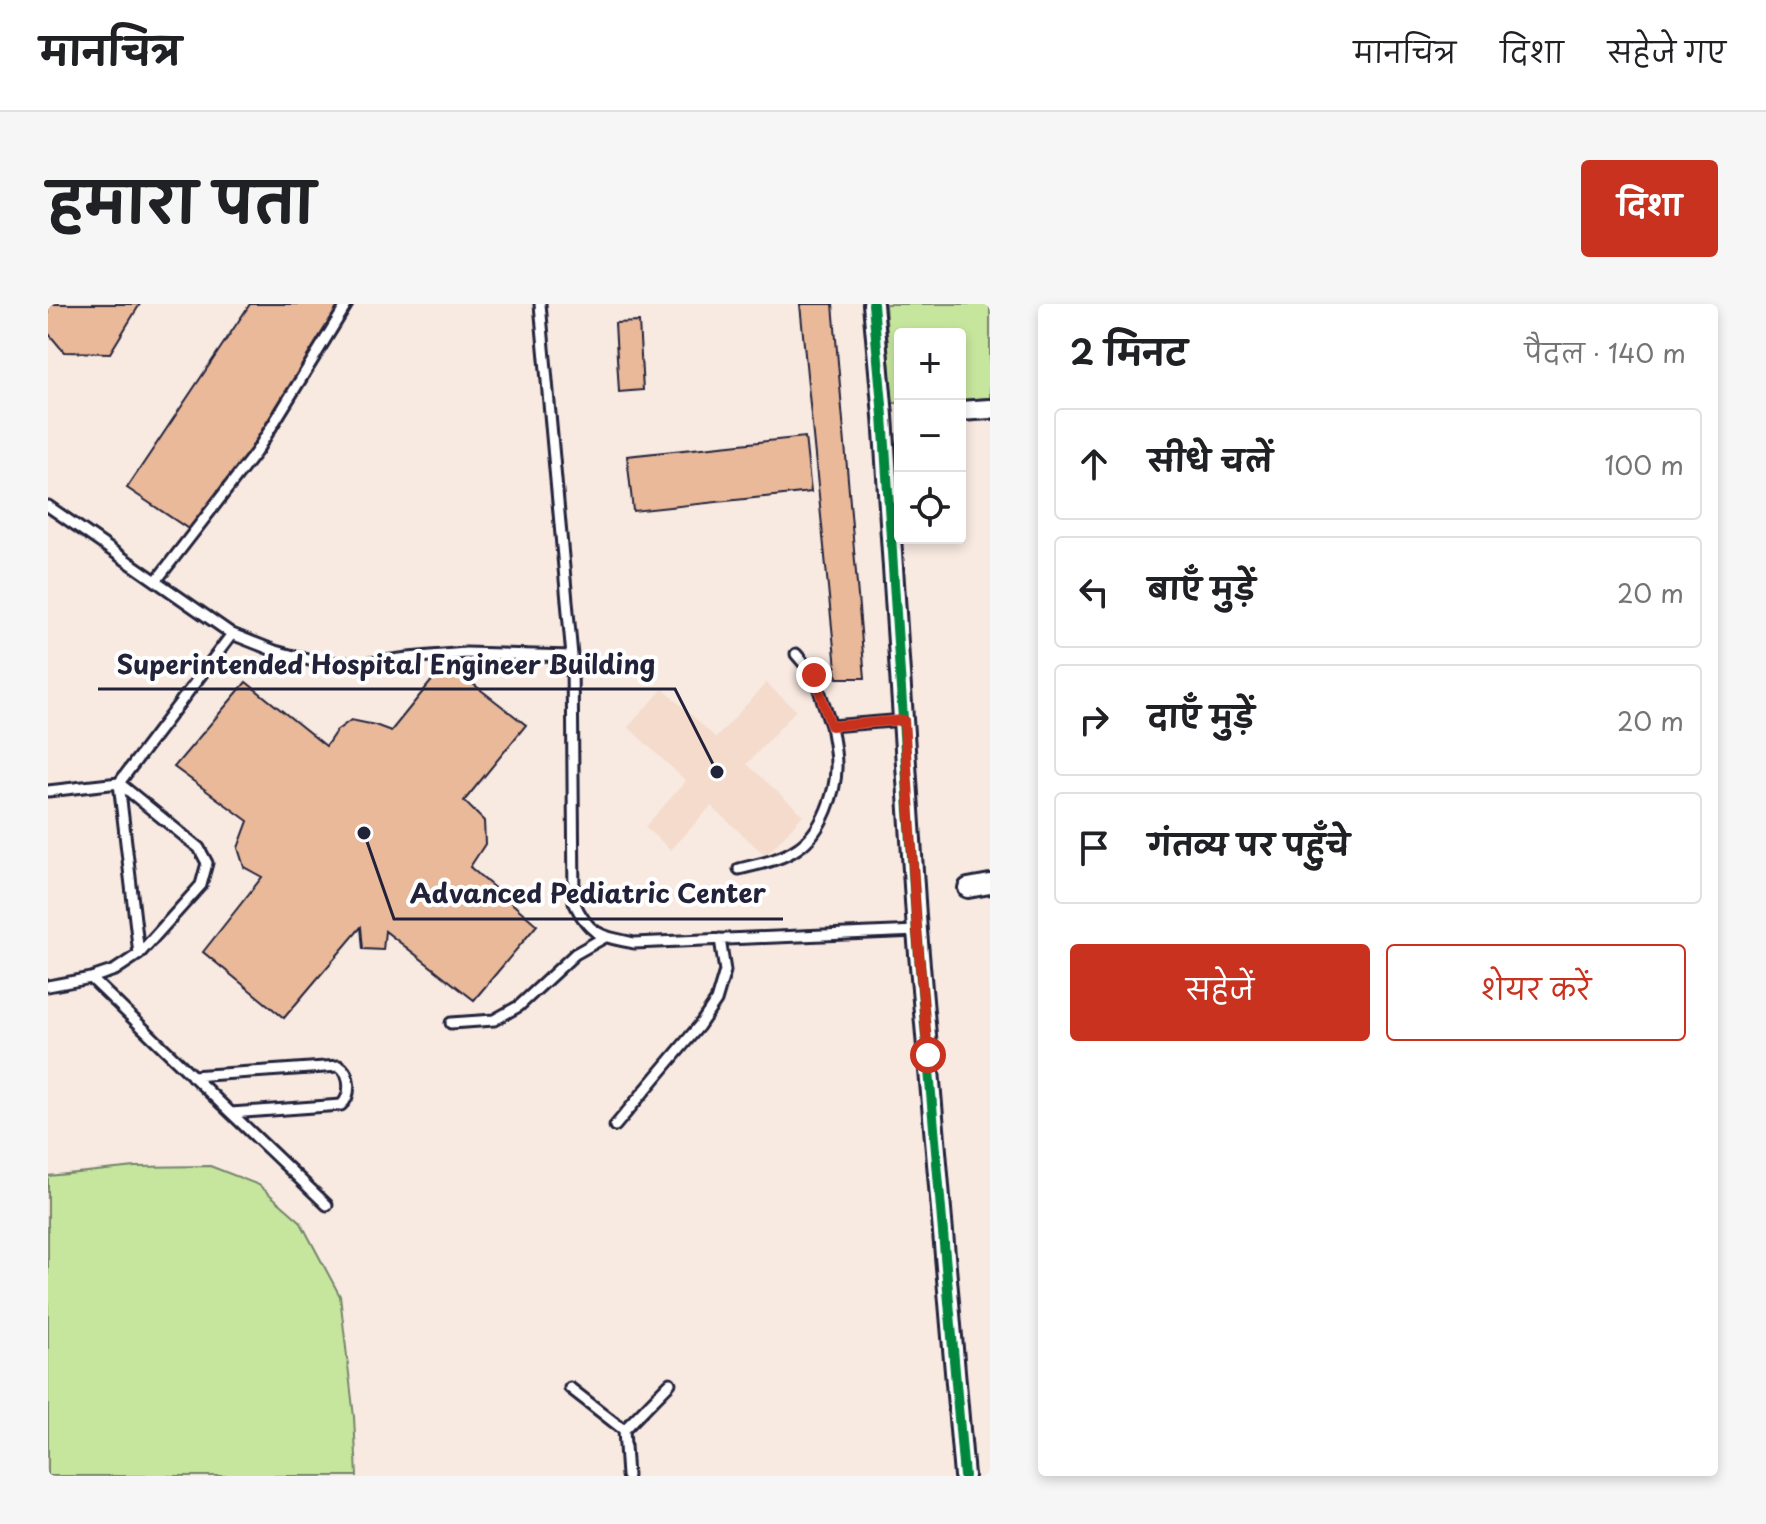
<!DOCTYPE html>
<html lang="hi">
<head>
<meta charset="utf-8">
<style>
	body { margin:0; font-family:"Playpen Sans","Playpen Sans Deva",sans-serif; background:#f6f6f6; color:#202124 }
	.controls { position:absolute; right:24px; top:24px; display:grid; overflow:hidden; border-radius:8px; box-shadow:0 4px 12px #0003 }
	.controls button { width:72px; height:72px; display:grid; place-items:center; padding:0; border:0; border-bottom:2px solid #e0e0e0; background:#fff; color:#202124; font:40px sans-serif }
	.stop { position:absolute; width:24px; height:24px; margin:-18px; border:6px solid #c8321e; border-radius:50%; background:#fff }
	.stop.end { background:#c8321e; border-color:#fff; box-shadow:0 2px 8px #0008 }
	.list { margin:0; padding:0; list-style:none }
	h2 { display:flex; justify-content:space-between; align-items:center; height:104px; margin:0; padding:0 32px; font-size:34px }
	h2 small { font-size:26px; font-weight:400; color:#757577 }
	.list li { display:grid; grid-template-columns:52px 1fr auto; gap:24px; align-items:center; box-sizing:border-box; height:112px; margin:0 16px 16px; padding:0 16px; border:2px solid #e0e0e0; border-radius:8px }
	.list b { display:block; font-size:30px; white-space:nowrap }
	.list em { font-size:26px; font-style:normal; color:#757577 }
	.actions { display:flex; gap:16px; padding:24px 32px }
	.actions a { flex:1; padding:18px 0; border:2px solid #c8321e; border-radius:8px; text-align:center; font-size:28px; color:#c8321e }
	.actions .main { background:#c8321e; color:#fff }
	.icon { flex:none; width:44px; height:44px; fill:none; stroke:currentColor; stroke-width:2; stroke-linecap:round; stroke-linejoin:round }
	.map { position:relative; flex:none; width:942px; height:1172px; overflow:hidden; border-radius:8px }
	header { display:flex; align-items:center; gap:48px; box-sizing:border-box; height:112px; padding:0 40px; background:#fff; border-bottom:2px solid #e0e0e0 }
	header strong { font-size:38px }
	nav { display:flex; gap:44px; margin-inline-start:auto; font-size:28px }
	.intro { display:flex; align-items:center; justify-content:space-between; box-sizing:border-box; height:192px; padding:0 48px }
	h1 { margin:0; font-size:56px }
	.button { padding:20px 36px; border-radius:8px; background:#c8321e; color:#fff; font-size:28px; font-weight:700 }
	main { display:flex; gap:48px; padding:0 48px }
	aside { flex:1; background:#fff; border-radius:8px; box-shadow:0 4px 12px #0003 }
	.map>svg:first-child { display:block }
</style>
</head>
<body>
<header>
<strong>मानचित्र</strong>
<nav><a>मानचित्र</a><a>दिशा</a><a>सहेजे गए</a></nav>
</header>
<div class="intro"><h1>हमारा पता</h1><a class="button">दिशा</a></div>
<main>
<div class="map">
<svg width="942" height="1172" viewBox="0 0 942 1172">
	<rect width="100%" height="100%" fill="#f8eae1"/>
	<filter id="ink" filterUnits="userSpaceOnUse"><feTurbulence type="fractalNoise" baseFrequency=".0125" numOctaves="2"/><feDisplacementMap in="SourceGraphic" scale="16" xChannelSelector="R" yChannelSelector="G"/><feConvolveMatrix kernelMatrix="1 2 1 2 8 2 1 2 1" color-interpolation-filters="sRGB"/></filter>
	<g filter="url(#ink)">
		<path fill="#f4dbcc" d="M718 379 748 406 699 460 755 511 718 552 663 502 623 546 597 523 638 477 580 423 615 385 668 434Z"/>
		<path fill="#c7e69d" stroke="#74846c" stroke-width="2" d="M837 0H942V94L912 96V30H852V99H844Z
			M162 862 211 881 252 917 292 992 306 1113 309 1172H0V872L87 863Z"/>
		<path fill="#e9b99a" stroke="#22223b" stroke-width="2" d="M0 0H92L62 49 16 48 0 29Z
			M202 0H301L148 230 79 184Z
			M752 0H785L817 374H789Z
			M591 18 595 86 571 88 567 19Z
			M757 133 763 188 585 207 579 152Z
			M398 359 478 421 416 497 436 517 437 540 422 563 489 621 426 696 337 627 335 646 315 645 313 623 236 714 155 648 214 573 196 563 190 544 200 517 126 463 198 378 278 442 288 427 303 416 327 421 343 427Z"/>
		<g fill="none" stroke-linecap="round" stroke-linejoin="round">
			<defs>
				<path id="service" d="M492 0 524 352 526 598C541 631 552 632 586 639L869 627
					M0 202 184 330 227 347 269 358 315 360 360 354 418 349 524 352
					M108 277 208 148 299 0
					M748 350 766 371 783 422 856 416
					M0 487 71 479 151 544 159 559 153 581 91 650 67 666 43 674 0 682
					M691 565C711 560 733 556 750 544 774 528 789 487 788 460 788 448 785 434 783 422
					M91 650 71 479 184 330
					M43 674 183 809 293 801C304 792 303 769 291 762L144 772
					M403 719 446 716 471 702 527 650 557 633
					M183 809 279 901
					M567 822 651 722 668 697 677 667 672 635
					M522 1084 576 1126
					M579 1172 576 1126 622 1079"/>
				<path id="minor" d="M825 0 835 112 869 627 916 1172
					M912 107 942 105
					M920 584 942 580"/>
			</defs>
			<use href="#service" stroke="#22223b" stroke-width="15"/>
			<use href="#minor" stroke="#22223b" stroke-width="24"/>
			<use href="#service" stroke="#fff" stroke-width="9"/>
			<use href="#minor" stroke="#fff" stroke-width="18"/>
			<defs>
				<path id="cycleway" d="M825 0 835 112 869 627 916 1172"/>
			</defs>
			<use href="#cycleway" stroke="#fff" stroke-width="15"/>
			<use href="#cycleway" stroke="#00873e" stroke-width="10"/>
		</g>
	</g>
	<g fill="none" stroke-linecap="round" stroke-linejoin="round" filter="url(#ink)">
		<path stroke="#c8321e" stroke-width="10" d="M766 371 783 422 856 416 869 627 880 751"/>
	</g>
	<path fill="none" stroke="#22223b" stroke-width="3" d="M669 468L627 385H50M316 529L346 615H735"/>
	<g fill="#22223b" stroke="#fff" stroke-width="3">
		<circle cx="669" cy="468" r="8"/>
		<circle cx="316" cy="529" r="8"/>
	</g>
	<g font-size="26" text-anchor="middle" font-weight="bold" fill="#22223b" stroke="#fff" stroke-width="8" stroke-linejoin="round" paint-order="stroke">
		<text x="338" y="370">Superintended Hospital Engineer Building</text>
		<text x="540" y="599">Advanced Pediatric Center</text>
	</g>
</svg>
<div class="controls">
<button>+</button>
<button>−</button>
<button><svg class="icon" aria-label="locate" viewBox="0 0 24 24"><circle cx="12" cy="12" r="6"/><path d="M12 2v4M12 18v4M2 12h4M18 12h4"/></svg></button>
</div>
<div class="stop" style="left:880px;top:751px"></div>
<div class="stop end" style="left:766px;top:371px"></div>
</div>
<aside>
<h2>2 मिनट<small>पैदल · 140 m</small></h2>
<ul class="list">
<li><svg class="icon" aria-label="ahead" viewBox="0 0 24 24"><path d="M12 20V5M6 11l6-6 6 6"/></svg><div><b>सीधे चलें</b></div><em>100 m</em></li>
<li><svg class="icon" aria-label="left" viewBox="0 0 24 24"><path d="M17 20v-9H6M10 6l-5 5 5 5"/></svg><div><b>बाएँ मुड़ें</b></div><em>20 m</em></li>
<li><svg class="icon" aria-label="right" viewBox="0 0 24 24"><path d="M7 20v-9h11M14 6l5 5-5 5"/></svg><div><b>दाएँ मुड़ें</b></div><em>20 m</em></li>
<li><svg class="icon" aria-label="arrive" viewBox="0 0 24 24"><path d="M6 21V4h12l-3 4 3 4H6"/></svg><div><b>गंतव्य पर पहुँचे</b></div></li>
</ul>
<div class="actions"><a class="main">सहेजें</a><a>शेयर करें</a></div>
</aside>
</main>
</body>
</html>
